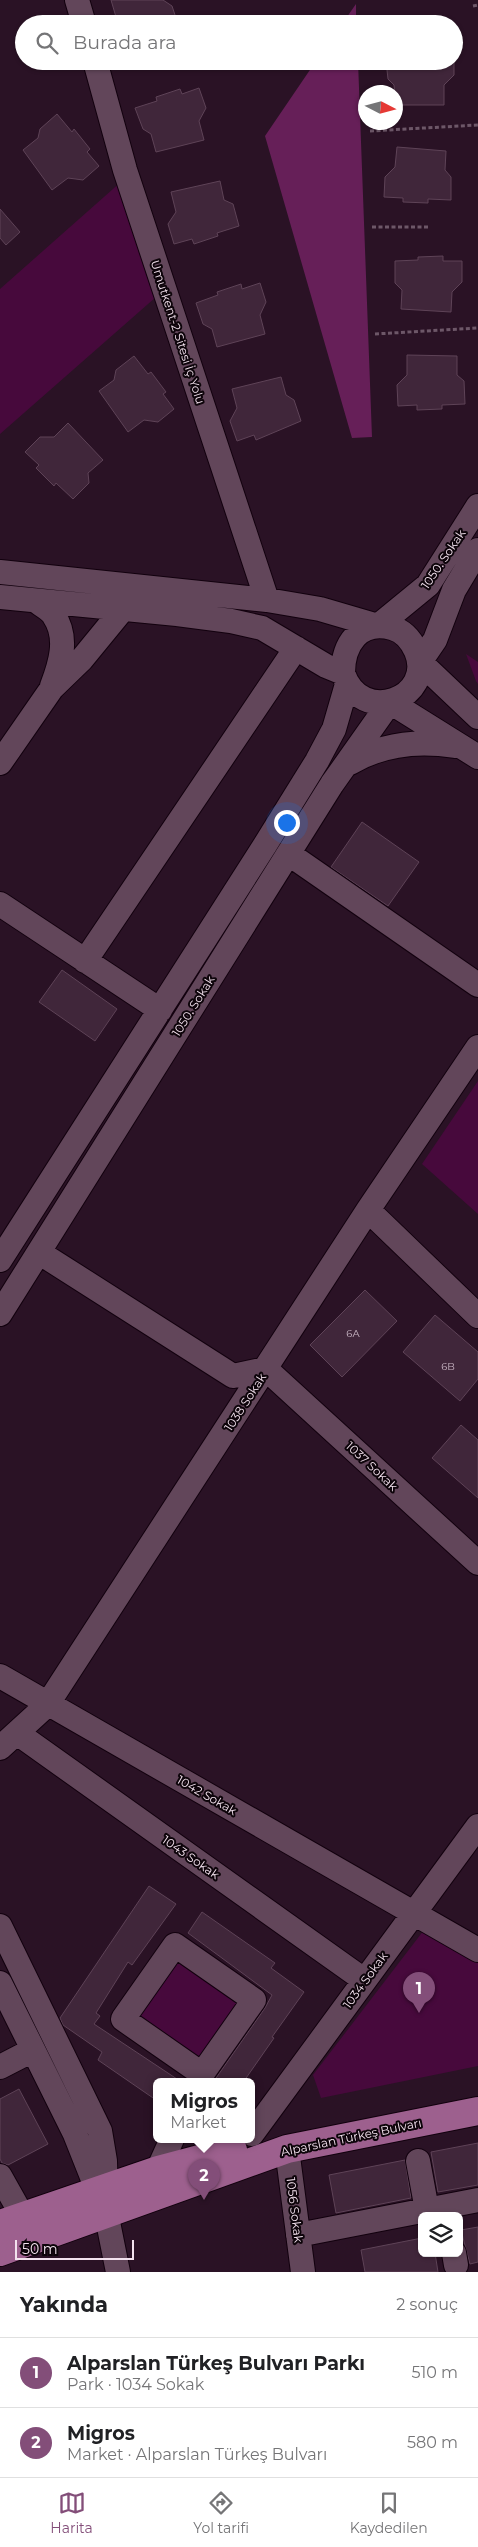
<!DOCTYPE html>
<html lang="tr">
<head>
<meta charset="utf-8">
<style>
	body { margin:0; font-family:Montserrat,sans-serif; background:#f6f6f6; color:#202124 }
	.controls { position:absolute; right:15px; bottom:15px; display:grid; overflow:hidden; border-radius:8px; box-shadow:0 1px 4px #0004 }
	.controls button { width:45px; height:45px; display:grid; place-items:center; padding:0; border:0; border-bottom:1px solid #e0e0e0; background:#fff; color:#202124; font:25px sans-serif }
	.compass { position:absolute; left:358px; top:85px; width:45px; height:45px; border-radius:50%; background:#fff; box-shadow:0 1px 4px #0004; rotate:96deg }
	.scale { position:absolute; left:15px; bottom:12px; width:119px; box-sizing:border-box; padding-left:5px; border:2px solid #f3e2ee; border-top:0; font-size:14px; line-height:18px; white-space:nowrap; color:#f3e2ee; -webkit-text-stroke:4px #0d040a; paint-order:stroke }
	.you { position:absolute; left:286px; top:822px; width:18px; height:18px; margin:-12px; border:4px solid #fff; border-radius:50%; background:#1a73e8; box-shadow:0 0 0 8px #1a73e833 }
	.badge { display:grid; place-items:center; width:32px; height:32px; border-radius:50%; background:#834e79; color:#fff; font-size:16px; font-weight:700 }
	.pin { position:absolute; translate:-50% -41px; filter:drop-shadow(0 1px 2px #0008) }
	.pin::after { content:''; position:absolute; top:26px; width:18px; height:15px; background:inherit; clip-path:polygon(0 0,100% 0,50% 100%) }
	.popup { position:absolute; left:153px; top:2078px; width:102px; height:65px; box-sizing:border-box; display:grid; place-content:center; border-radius:8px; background:#fff; filter:drop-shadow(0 1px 4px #0005); font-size:16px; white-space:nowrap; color:#757577 }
	.popup b { font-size:19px; color:#202124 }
	.popup::after { content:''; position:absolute; left:50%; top:100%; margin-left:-10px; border:10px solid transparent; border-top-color:#fff }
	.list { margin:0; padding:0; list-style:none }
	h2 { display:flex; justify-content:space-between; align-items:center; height:65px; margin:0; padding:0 20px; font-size:21px }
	h2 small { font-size:16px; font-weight:400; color:#757577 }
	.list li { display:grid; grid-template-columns:32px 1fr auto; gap:15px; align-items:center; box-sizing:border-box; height:70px; padding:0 20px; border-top:1px solid #e0e0e0 }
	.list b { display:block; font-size:19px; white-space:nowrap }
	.list p { margin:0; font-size:16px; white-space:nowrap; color:#757577 }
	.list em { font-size:16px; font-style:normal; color:#757577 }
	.icon { flex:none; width:28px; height:28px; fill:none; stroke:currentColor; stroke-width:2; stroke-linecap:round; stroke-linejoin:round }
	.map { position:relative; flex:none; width:478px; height:2272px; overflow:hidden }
	.search { position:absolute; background:#fff; box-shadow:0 1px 4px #0004; left:15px; right:15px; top:15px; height:55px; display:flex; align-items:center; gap:12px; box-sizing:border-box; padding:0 18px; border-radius:28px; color:#757577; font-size:19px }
	.sheet { height:205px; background:#fff }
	nav { display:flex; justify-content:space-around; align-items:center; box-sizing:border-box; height:70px; border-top:1px solid #e0e0e0; background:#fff; font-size:14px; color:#757577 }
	nav a { display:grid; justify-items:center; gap:2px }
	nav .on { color:#834e79 }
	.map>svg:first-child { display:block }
</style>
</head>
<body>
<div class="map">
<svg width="478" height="2272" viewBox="0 0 478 2272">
	<rect width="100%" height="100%" fill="#2a1225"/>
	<path fill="#47093c" d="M122 181 156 297 0 434V289Z
		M466 654 478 662V684L476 681Z
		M478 1081V1214L422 1164Z
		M424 1930 478 1960V2066L321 2098 313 2075Z
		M174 1959 241 2002 202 2062 136 2019Z"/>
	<path fill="#661f58" d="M356 4V24H342Z
		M316 61H358L372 437 352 438 265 136Z"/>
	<path fill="#40263a" stroke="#5e4357" d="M111 0H163L172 6 178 24H112L116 17Z
		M386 61H454V75L444 85V105H396L394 85 388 79Z
		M199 88 206 108 199 121 204 140 156 152 151 134 143 129 135 108 157 101 156 97 180 89 182 94Z
		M57 114 72 132 74 129 90 149 87 152 99 166 83 180 68 178 52 190 23 150 38 138 40 129Z
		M397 147 446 151 445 170 451 177V200L428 199V203L403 202V198L384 197 385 177 395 167Z
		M220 181 224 200 233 204 239 226 217 233 218 236 194 244 192 239 174 244 168 224 176 212 171 192Z
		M0 209 20 232 6 245 0 238Z
		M443 256V261H462V282L452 292 451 312 401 309 402 290 395 283V261L418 260V257Z
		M260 283 266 302 260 315 265 334 217 347 212 329 203 324 196 303 218 295 217 292 241 284 242 289Z
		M407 355 457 356V375L464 381 465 404 442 405V409L417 410V405L398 406 397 385 407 375Z
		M134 356 148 374 151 372 166 392 163 394 174 409 158 422 144 420 128 432 99 391 114 380 116 370Z
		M281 377 286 395 294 400 301 421 256 440 254 435 237 441 230 421 237 408 232 389Z
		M68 423 103 460 88 473 89 483 73 499 56 483 54 486 36 468 39 465 25 452 40 437H54Z
		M362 822 419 862 388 906 331 867Z
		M62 970 117 1009 95 1041 39 1002Z
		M365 1290 397 1321 342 1377 310 1345Z
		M435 1315 478 1352V1379L460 1401 403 1352Z
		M461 1425 478 1440V1498L432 1458Z
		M149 1886 176 1904 132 1965 128 1962 96 2013 100 2016 94 2024 180 2081H156V2100L98 2060 102 2052 63 2025 60 2018Z
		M202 1912 275 1963 271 1968 304 1992 272 2037 274 2038 244 2081H214L265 2008 272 1995 188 1933Z
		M19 2089 48 2144 8 2165 2 2163 0 2159V2099Z
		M478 2143V2185L438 2192 431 2152Z
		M405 2160 411 2198 336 2213 329 2175Z
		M478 2227V2262L470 2264 461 2230Z
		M422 2238V2253H435L438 2272H365L361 2250Z"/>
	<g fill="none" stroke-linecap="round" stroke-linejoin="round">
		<defs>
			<path id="minor" d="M77 0 84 24
				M95 61 125 170 267 600
				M478 550 454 590 435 640 420 662 478 717
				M0 572 267 600 320 609 378 626 428 585 478 506
				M0 597 177 614 231 621 262 628 326 666 343 673C361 727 436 698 416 651 411 640 404 631 392 628 359 619 343 645 343 673
				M36 601C41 605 51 610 54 616 69 638 60 665 52 686
				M0 763 52 688 82 659 123 609
				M350 763C382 744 418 740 455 746
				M289 854 478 985
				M0 904 160 1010
				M85 961 296 648
				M368 1210 478 1316
				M40 1253 233 1376 266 1369
				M0 1260 265 845 317 761 334 729 347 684
				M0 1314 332 784 390 702 478 757
				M266 1369 478 1563
				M0 1676 478 1950
				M17 1733 364 1980
				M0 1748 47 1705 368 1210 478 1047
				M0 1926 100 2131 105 2161 106 2198
				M175 1945 254 2000 202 2074 123 2019Z
				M0 1983 75 2134 106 2212 118 2272
				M0 2067 33 2050
				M252 2134 478 1826
				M287 2149 303 2272
				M418 2161 427 2210
				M0 2176 23 2217
				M152 2183 172 2139
				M298 2235 478 2200
				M454 2253 456 2265"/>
			<path id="major" d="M0 2224 158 2170 233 2150
				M0 2252 287 2149 478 2111"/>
		</defs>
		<use href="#minor" stroke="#12010e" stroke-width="26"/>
		<use href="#major" stroke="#12010e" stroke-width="30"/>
		<path stroke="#6d5768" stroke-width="3" stroke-dasharray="4 2.5" stroke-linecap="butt" d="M473 6 478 5
			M367 23 421 21
			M370 131 478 125
			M372 227H430
			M375 334 478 328"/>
		<use href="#minor" stroke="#62465a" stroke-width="24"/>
		<use href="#major" stroke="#9d608e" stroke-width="28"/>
	</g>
	<g text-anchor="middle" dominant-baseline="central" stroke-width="4" stroke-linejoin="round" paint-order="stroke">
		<g font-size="10" fill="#c6b3c1">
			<text x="353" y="1333">6A</text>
			<text x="448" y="1366">6B</text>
		</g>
		<g font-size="12" fill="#f3e2ee" stroke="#0d040a">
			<text transform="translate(178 332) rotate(72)">Umutkent-2 Sitesi İç Yolu</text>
			<text transform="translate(443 559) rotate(-56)">1050. Sokak</text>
			<text transform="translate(193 1006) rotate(-58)">1050. Sokak</text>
			<text transform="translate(245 1402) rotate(-57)">1038 Sokak</text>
			<text transform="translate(372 1466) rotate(43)">1037 Sokak</text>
			<text transform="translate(207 1795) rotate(30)">1042 Sokak</text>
			<text transform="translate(191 1857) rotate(35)">1043 Sokak</text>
			<text transform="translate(365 1980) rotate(-54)">1034 Sokak</text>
			<text transform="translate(351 2137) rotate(-12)">Alparslan Türkeş Bulvarı</text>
			<text transform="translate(295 2210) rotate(83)">1056 Sokak</text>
		</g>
	</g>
</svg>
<div class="controls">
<button><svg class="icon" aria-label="layers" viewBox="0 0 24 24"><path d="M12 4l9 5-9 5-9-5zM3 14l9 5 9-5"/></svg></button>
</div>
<svg class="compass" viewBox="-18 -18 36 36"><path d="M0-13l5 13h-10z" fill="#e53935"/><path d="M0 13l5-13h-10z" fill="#757577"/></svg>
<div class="scale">50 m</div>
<div class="you"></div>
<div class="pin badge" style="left:419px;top:2013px">1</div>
<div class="pin badge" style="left:204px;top:2200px">2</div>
<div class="popup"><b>Migros</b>Market</div>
<div class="search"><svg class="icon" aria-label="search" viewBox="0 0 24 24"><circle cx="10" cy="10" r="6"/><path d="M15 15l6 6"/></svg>Burada ara</div>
</div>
<section class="sheet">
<h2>Yakında<small>2 sonuç</small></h2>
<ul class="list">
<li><span class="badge">1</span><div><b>Alparslan Türkeş Bulvarı Parkı</b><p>Park · 1034 Sokak</p></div><em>510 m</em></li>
<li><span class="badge">2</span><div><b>Migros</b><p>Market · Alparslan Türkeş Bulvarı</p></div><em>580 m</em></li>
</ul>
</section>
<nav>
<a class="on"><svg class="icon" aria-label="map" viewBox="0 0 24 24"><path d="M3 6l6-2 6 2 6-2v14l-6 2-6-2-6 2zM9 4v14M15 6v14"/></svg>Harita</a>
<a><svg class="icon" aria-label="directions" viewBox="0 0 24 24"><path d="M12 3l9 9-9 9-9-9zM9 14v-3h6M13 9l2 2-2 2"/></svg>Yol tarifi</a>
<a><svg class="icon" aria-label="saved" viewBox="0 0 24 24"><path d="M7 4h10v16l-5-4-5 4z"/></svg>Kaydedilen</a>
</nav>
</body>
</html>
